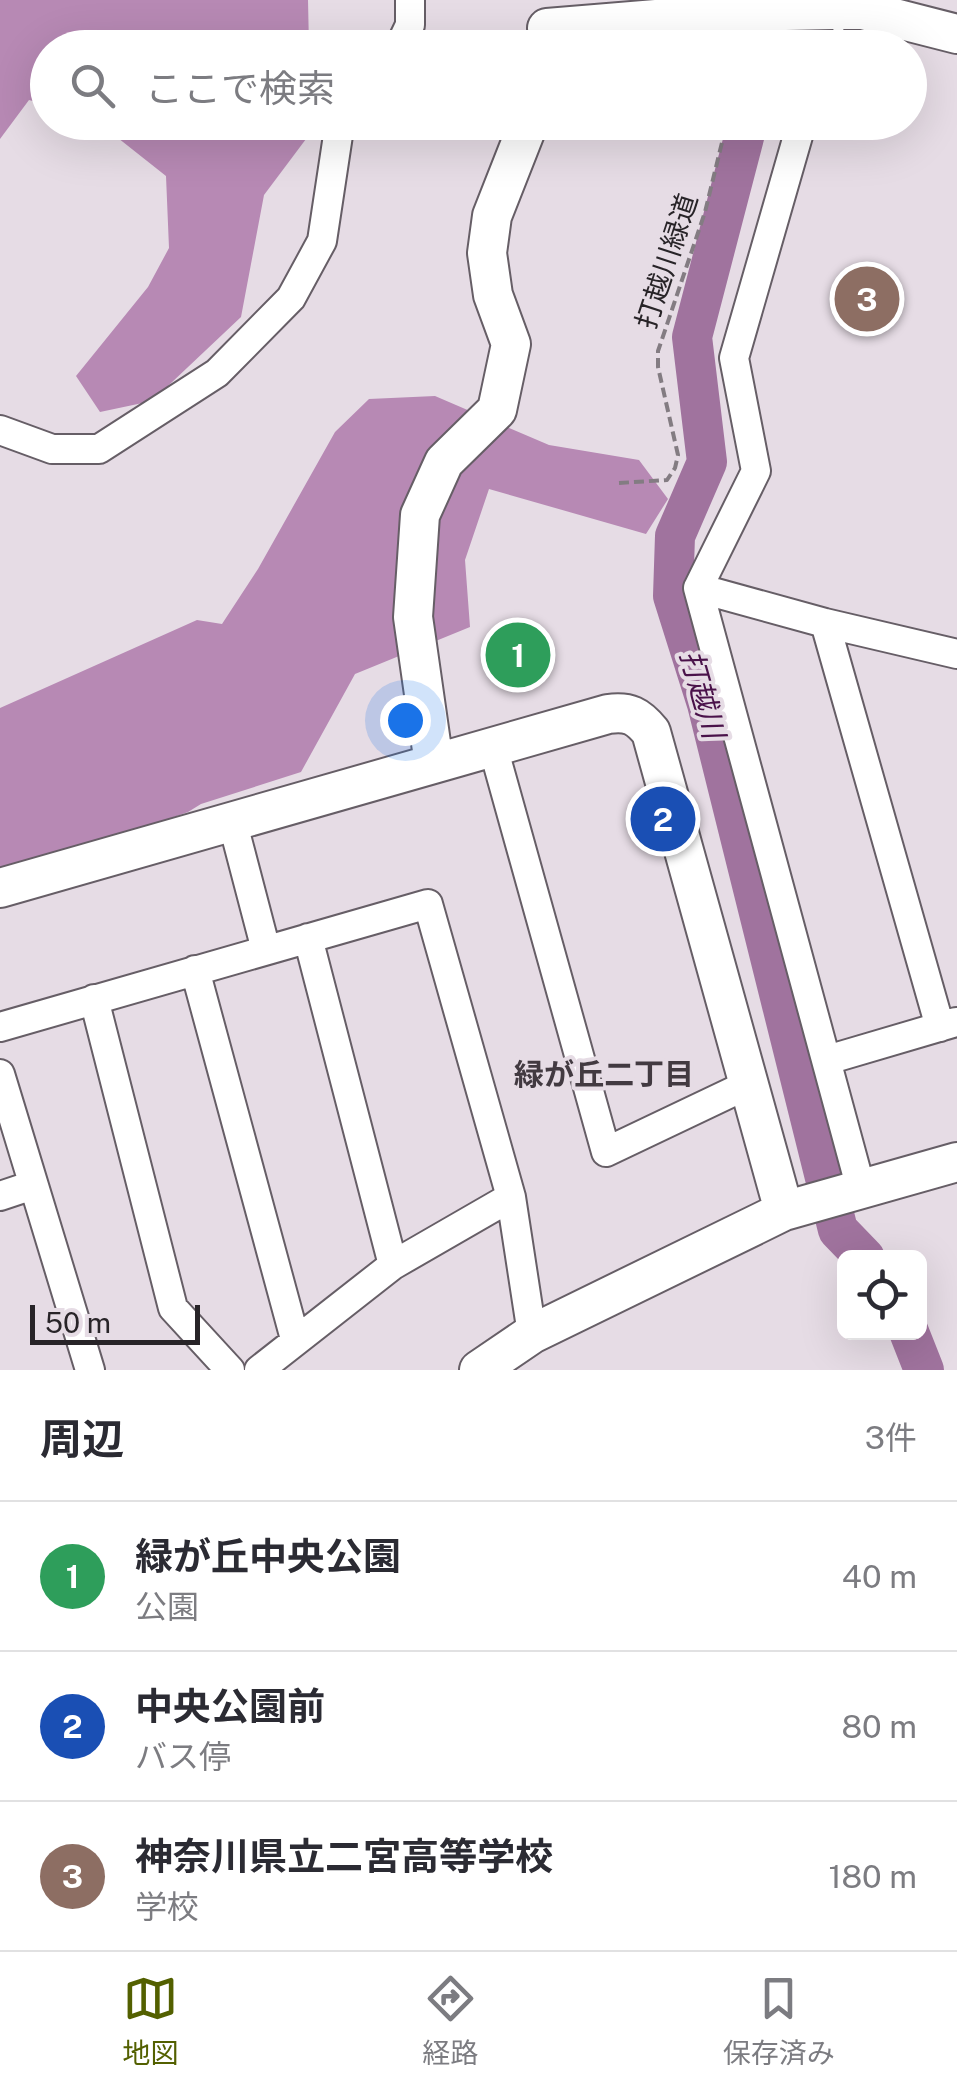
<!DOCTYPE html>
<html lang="ja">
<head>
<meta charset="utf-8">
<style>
	body { margin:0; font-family:"Public Sans","Noto Sans JP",sans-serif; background:#f2f2f3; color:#2b2b33 }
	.controls { position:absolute; right:30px; bottom:30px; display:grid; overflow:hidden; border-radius:15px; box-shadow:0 10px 40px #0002 }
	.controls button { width:90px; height:90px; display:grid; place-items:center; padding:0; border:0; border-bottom:2px solid #e1e1e2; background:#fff; color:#2b2b33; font:50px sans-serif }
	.scale { position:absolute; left:30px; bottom:25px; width:170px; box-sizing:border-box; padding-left:10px; border:5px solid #282428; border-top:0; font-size:28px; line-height:35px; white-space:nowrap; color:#282428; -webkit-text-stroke:8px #e6dce5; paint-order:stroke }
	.you { position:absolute; left:405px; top:720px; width:35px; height:35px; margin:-25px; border:8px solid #fff; border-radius:50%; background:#1a73e8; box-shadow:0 0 0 15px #1a73e833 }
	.badge { display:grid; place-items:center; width:65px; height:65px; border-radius:50%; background:#536000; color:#fff; font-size:32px; font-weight:700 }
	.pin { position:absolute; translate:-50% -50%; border:5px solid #fff; box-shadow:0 2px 10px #0006 }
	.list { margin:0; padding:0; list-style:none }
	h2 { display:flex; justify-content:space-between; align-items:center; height:130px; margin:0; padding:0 40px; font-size:42px }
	h2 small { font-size:32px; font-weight:400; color:#7c7c81 }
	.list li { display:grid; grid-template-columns:65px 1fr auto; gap:30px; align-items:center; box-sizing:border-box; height:150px; padding:0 40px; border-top:2px solid #e1e1e2 }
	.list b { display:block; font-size:38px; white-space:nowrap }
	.list p { margin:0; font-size:32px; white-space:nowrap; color:#7c7c81 }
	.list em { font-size:32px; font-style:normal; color:#7c7c81 }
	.icon { flex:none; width:55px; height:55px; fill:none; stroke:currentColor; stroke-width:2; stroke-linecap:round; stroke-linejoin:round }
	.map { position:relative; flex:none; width:957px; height:1370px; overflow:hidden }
	.search { position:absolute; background:#fff; box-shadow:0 10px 40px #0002; left:30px; right:30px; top:30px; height:110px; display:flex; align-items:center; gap:25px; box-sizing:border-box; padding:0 35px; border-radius:55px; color:#7c7c81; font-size:38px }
	.sheet { height:580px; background:#fff }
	nav { display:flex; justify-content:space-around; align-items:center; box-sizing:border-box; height:140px; border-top:2px solid #e1e1e2; background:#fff; font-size:28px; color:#7c7c81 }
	nav a { display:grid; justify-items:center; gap:5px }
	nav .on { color:#536000 }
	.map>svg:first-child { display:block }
</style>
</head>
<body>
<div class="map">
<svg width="957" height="1370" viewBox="0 0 957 1370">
	<rect width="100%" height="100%" fill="#e6dce5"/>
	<path fill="#b789b4" d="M0 0H308L309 47 48 48 47 105 29 100 0 139Z
		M99 123H318L264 195 241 317 152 401 100 412 76 376 148 287 169 248 166 176Z
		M435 396 549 445 639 460 668 499 646 534 489 489 465 560 470 627 355 674 301 772 201 804 188 812 0 879V708L197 620 222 624 258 569 335 432 369 399Z"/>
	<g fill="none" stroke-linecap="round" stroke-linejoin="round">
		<path stroke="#a0739e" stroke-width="40" d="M764 48 773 0
			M748 122 692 337 707 462 675 536 673 596 707 704 838 1230 865 1258
			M909 1332 924 1370"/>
		<defs>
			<path id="street" d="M399 48 410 25V0
				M824 48 834 10
				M802 122 734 358 756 471 698 588 861 1189
				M0 430 52 449H99L217 373 291 298 322 241 340 122
				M698 588 825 623 957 654
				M825 623 940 1027
				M493 747 606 1152 751 1083
				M233 824 266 950
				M308 938 393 1265
				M195 970 295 1339
				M94 999 173 1308 230 1370
				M0 1027 428 904 511 1197 532 1334
				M827 1060 956 1022
				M0 1074 90 1370
				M0 1196 33 1185
				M259 1370 393 1265 511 1197"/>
			<path id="secondary" d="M833 10H863L957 34
				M547 28 740 12
				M434 764 413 617 420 515 444 462 497 410 511 344 493 295 487 253 492 216 529 122
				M0 888 608 714C629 711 638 716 651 732L784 1211
				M479 1370 532 1334 784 1211 957 1162"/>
		</defs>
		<use href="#street" stroke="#665e66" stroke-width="32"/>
		<use href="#secondary" stroke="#665e66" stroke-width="42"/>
		<path stroke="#837c82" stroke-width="4" stroke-dasharray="10 5" stroke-linecap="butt" d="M619 483 667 480 675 468 678 455 658 367V351L705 212 727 122"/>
		<use href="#street" stroke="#fff" stroke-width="28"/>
		<use href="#secondary" stroke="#fff" stroke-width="38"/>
		<defs>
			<path id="secondary-bridge" d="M740 12 833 10"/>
		</defs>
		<use href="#secondary-bridge" stroke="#665e66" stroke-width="42" stroke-linecap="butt"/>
		<use href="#secondary-bridge" stroke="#fff" stroke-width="38"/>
	</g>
	<g text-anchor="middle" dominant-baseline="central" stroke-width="8" stroke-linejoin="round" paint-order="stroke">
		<g font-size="28" fill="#282428" stroke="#e6dce5">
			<text transform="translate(666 261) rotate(-72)">打越川緑道</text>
		</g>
		<g font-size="30" font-style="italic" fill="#4a124a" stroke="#e6dce5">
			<text transform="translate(703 694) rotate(74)">打越川</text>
		</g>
		<g font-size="30" font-weight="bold" fill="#423a41" stroke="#e6dce5">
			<text x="604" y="1074">緑が丘二丁目</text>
		</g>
	</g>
</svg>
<div class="controls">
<button><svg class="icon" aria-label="locate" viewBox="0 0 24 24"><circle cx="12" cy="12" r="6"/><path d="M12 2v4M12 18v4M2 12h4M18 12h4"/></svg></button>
</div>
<div class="scale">50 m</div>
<div class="you"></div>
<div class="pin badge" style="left:518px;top:655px;background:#2e9e5b">1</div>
<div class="pin badge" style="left:663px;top:819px;background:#1a4fb4">2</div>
<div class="pin badge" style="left:867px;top:299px;background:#8d6e63">3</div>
<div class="search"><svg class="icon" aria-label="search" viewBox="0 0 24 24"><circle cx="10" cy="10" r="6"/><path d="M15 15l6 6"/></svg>ここで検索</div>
</div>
<section class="sheet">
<h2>周辺<small>3件</small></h2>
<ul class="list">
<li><span class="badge" style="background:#2e9e5b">1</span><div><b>緑が丘中央公園</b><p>公園</p></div><em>40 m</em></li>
<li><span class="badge" style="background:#1a4fb4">2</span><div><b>中央公園前</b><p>バス停</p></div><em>80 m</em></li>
<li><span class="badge" style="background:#8d6e63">3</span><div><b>神奈川県立二宮高等学校</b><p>学校</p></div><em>180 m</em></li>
</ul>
</section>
<nav>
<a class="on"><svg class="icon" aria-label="map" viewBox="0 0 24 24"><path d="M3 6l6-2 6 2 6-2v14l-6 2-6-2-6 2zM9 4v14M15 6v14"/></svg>地図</a>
<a><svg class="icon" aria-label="directions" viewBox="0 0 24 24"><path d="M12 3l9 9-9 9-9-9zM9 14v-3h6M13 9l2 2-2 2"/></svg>経路</a>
<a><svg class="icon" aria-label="saved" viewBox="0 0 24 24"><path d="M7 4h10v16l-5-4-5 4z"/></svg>保存済み</a>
</nav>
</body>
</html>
